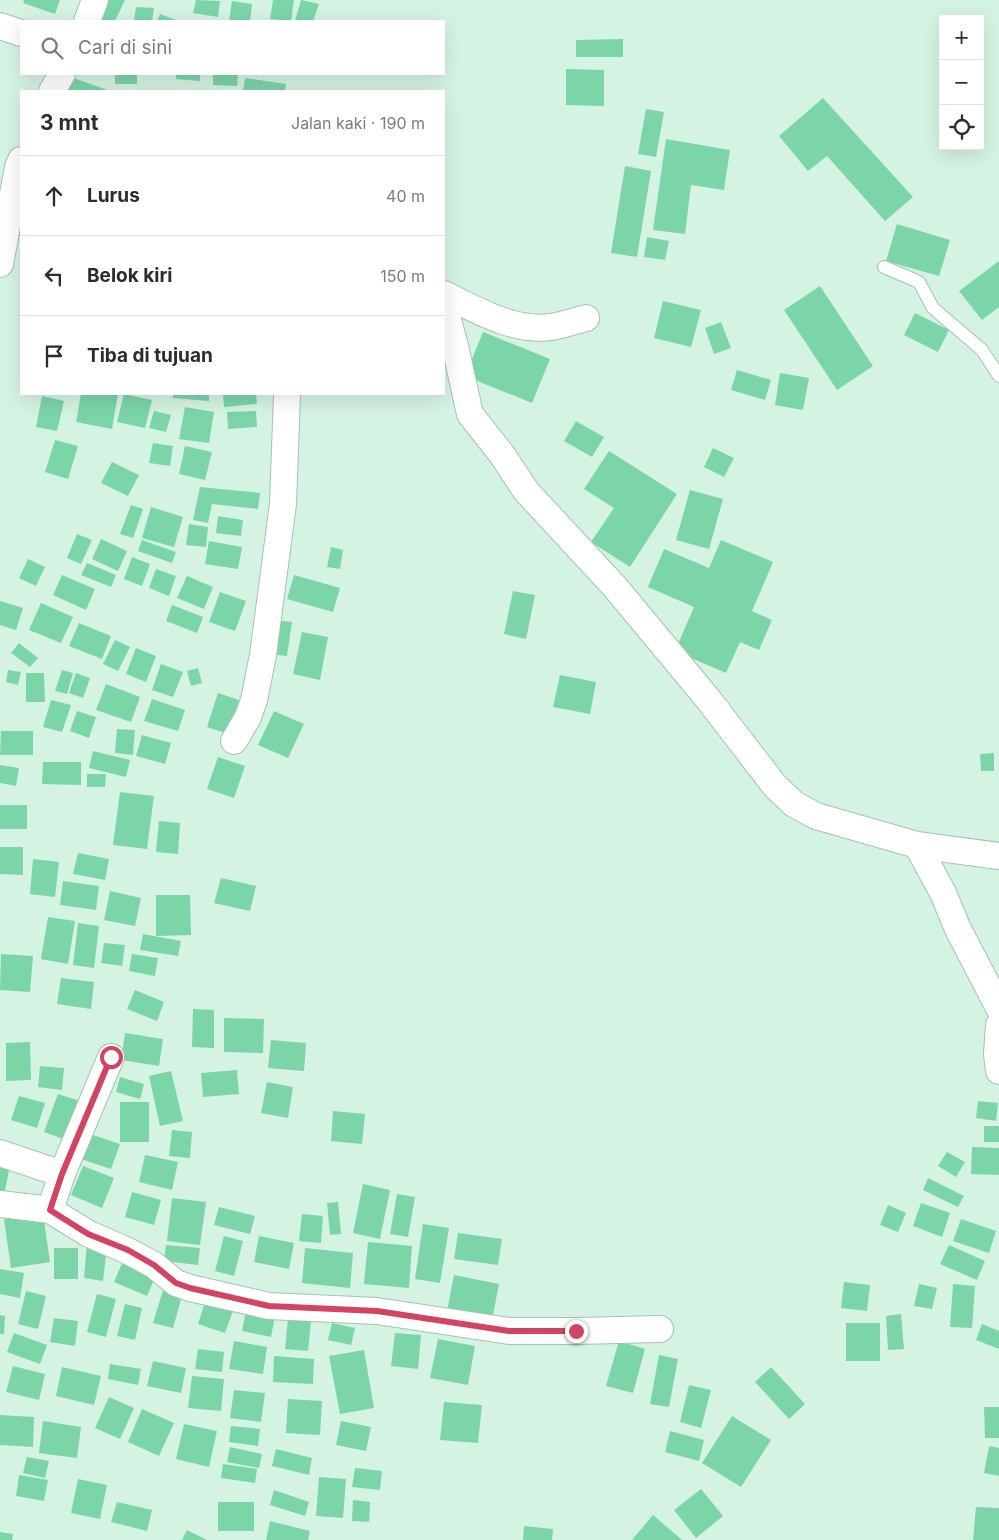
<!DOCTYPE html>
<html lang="id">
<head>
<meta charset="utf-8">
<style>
	body { margin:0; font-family:Inter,sans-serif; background:#f7f7f7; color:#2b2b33 }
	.controls { position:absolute; right:15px; top:15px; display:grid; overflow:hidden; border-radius:0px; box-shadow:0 5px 20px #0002 }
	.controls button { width:45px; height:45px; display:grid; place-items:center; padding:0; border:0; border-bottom:1px solid #e1e1e2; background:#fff; color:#2b2b33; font:25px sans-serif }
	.stop { position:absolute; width:15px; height:15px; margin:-11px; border:4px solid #d34463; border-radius:50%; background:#fff }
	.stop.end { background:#d34463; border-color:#fff; box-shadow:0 1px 5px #0008 }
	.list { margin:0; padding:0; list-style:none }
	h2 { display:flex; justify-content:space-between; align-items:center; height:65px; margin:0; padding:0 20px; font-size:21px }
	h2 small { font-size:16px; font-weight:400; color:#7c7c81 }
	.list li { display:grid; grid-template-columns:32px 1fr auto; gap:15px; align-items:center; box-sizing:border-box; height:80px; padding:0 20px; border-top:1px solid #e1e1e2 }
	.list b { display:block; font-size:19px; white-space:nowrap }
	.list em { font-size:16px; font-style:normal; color:#7c7c81 }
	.icon { flex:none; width:28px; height:28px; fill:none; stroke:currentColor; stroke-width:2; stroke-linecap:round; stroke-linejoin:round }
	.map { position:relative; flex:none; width:999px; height:1540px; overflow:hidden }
	.search { position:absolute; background:#fff; box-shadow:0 5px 20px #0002; left:20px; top:20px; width:425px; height:55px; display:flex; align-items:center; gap:12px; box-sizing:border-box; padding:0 18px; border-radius:0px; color:#7c7c81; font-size:19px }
	.panel { position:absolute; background:#fff; box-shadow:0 5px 20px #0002; left:20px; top:90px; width:425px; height:305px; border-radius:0px }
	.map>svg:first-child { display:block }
</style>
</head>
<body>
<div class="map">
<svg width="999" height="1540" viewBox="0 0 999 1540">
	<rect width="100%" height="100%" fill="#d5f3e2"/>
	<path fill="#7bd5a9" d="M24 0H60L55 14 23 3Z
		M99 0H125L115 21H93Z
		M196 0 220 1 218 17 193 13Z
		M273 0H294L291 21 270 19Z
		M301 0 319 4 313 21H295Z
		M232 1 252 4 250 21H229Z
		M136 7 154 8 152 21H134Z
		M160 14 179 21H157Z
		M623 39V57H576V40Z
		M566 69 604 70V106L566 105Z
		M115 74H137V84H115Z
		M176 74H200V81L176 79Z
		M213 74H238L237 86 213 85Z
		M65 75 110 91H59Z
		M245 78 286 84 285 91H243Z
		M823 98 913 197 885 221 827 156 808 171 779 136Z
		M646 109 664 112 656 157 638 154Z
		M666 139 730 150 724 190 691 185 685 234 653 230Z
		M625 166 651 171 637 257 611 253Z
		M897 224 950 240 939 276 886 261Z
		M647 237 669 241 665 260 644 257Z
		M999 261V307L982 320 959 291Z
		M820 286 873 366 837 390 784 310Z
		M663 301 701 310 691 347 654 338Z
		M915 313 949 330 938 352 904 335Z
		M721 322 731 348 714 354 705 328Z
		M483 332 550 359 532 403 465 376Z
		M737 370 771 380 765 400 731 390Z
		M780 373 809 378 803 410 775 405Z
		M81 394H118L112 429 76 422Z
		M124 394 152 400 145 428 117 422Z
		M173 394H209V401L173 398Z
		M223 394H256L257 404 224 407Z
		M42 396 64 401 57 431 36 427Z
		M185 407 214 412 209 443 179 439Z
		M154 411 171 415 166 432 149 428Z
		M256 411 257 427 228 429 227 412Z
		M576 421 604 437 592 457 564 441Z
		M55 440 78 446 68 479 45 472Z
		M153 443 173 446 170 466 149 463Z
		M185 446 212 452 205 480 179 474Z
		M713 448 734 458 724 477 704 467Z
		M609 451 677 494 630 567 591 542 614 508 584 489Z
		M112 462 139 475 128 496 101 483Z
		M200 487 260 493 258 509 212 504 208 523 193 520Z
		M690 490 723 499 709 549 676 540Z
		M131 505 143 509 133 538 120 534Z
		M151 507 183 517 174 547 142 538Z
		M218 516 243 520 241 536 216 533Z
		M189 524 208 527 206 547 186 545Z
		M77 534 92 540 81 564 67 558Z
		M101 539 127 551 118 571 92 559Z
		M142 540 176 552 172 563 138 551Z
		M721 540 773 562 752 611 772 620 759 650 740 642 726 673 675 651 694 607 648 587 664 549 709 568Z
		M209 541 242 547 238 569 205 564Z
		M331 547 343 550 340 569 327 567Z
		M132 557 150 564 142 586 124 579Z
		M28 559 45 567 36 586 19 578Z
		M87 563 116 575 111 587 81 575Z
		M156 569 176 576 169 596 149 588Z
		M62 575 95 589 86 610 53 595Z
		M294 575 340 588 333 612 287 599Z
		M187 576 213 587 204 609 177 598Z
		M513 591 535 595 526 639 504 634Z
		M220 592 246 601 235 631 209 622Z
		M0 601 23 608 16 630 0 625Z
		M41 603 73 617 61 643 29 630Z
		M172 605 203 617 197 633 166 621Z
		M274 620 292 622 287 656 269 654Z
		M79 623 111 636 102 659 69 646Z
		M302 632 328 637 320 680 293 674Z
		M115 640 130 647 118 671 103 664Z
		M19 643 38 658 30 667 11 653Z
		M136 648 156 656 146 682 126 674Z
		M161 664 183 672 173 697 152 690Z
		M198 668 202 683 191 686 187 671Z
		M8 670 21 672 18 685 6 682Z
		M62 670 73 673 67 694 55 691Z
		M26 673H44L45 702H26Z
		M76 673 90 678 83 698 69 693Z
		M560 675 596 682 590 714 553 707Z
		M106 684 140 697 131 722 96 710Z
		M218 693 239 700 228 734 207 727Z
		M152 699 185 710 178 731 144 721Z
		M51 700 71 705 62 732 43 727Z
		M77 711 96 717 89 738 70 731Z
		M274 711 304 724 288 758 258 745Z
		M117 729 135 730 133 755 115 753Z
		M1 731H33V755H0Z
		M142 735 171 743 165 764 136 756Z
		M93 751 130 760 126 777 89 768Z
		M994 753V771H981L980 754Z
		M218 757 245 766 234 798 207 789Z
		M43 762H81V785L42 784Z
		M0 765 19 768 16 786 0 783Z
		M87 774H106L105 787H87Z
		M120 792 154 796 147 849 113 845Z
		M0 805H27V829H0Z
		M159 821 180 823 178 854 156 852Z
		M0 847H23V875L0 874Z
		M78 853 109 859 105 880 73 874Z
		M33 859 59 862 55 897 30 894Z
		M221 878 256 886 250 911 214 903Z
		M63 881 99 886 96 910 60 905Z
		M110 891 141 898 135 926 104 920Z
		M156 895H190L191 935 156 936Z
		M48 917 75 921 68 964 41 959Z
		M78 923 99 926 94 968 73 965Z
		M143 934 181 941 178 956 140 950Z
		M104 943 125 945 122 966 101 963Z
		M1 954 33 956 30 992 0 990Z
		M132 954 158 958 155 976 129 971Z
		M61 978 94 982 91 1009 57 1004Z
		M135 990 164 1002 157 1021 127 1009Z
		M193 1009 214 1010V1048L192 1047Z
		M224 1018 264 1019 263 1053 224 1052Z
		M125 1033 163 1039 159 1066 121 1060Z
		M271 1040 306 1043 304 1071 268 1068Z
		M30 1042 31 1080 6 1081V1043Z
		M40 1066 64 1068 62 1090 38 1087Z
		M237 1070 239 1094 203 1097 201 1073Z
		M171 1071 183 1121 160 1126 149 1076Z
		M120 1077 144 1084 140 1099 116 1092Z
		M267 1082 293 1087 288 1118 261 1113Z
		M58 1094 80 1101 66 1140 44 1132Z
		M19 1096 45 1103 37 1128 11 1120Z
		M978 1101 998 1103 996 1121 976 1118Z
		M120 1102H149V1142H120Z
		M333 1111 365 1114 362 1144 331 1141Z
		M984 1126H999V1142H984Z
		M172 1130 192 1132 190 1158 169 1156Z
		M87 1133 120 1144 111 1169 78 1158Z
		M972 1147 999 1148V1175L971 1174Z
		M947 1152 965 1162 956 1177 938 1166Z
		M145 1155 178 1162 172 1190 139 1182Z
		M0 1159 11 1161 4 1195 0 1194Z
		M83 1166 114 1178 102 1208 71 1195Z
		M928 1178 964 1196 958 1207 923 1190Z
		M363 1184 390 1190 380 1239 353 1233Z
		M132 1192 161 1200 154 1225 125 1217Z
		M397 1194 415 1197 408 1237 390 1234Z
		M172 1198 206 1202 200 1245 167 1241Z
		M338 1202 341 1234 330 1235 327 1203Z
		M921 1203 950 1213 942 1237 913 1226Z
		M888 1205 906 1213 898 1232 880 1225Z
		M219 1207 255 1216 250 1234 214 1225Z
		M43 1213 50 1262 11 1268 4 1219Z
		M302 1214 323 1216 321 1243 299 1241Z
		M961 1219 996 1231 989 1253 953 1241Z
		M423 1224 449 1228 440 1283 415 1279Z
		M458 1233 502 1239 498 1265 454 1259Z
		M224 1236 243 1241 234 1276 215 1271Z
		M259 1236 294 1243 289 1269 254 1262Z
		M368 1242 412 1246 409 1288 364 1284Z
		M87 1244 107 1246 103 1281 84 1278Z
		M166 1245 200 1248 198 1265 164 1261Z
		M949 1245 985 1261 977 1280 940 1264Z
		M54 1248H78V1279H54Z
		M305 1248 353 1253 350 1288 302 1283Z
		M123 1261 156 1275 147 1296 114 1282Z
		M0 1269 24 1273 20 1298 0 1294Z
		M454 1275 499 1284 492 1320 447 1311Z
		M844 1282 870 1285 867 1311 841 1308Z
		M919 1284 937 1288 932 1309 914 1306Z
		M953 1284 975 1286 972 1328 950 1327Z
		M164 1287 183 1292 173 1328 153 1323Z
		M26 1291 46 1296 38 1329 18 1324Z
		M97 1294 116 1299 106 1337 87 1332Z
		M206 1299 234 1308 225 1333 198 1324Z
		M125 1304 142 1308 135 1340 117 1336Z
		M246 1311 275 1316 271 1337 242 1331Z
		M901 1314 904 1349 888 1350 886 1316Z
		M0 1315 5 1316 4 1334H0Z
		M54 1318 78 1321 75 1346 50 1342Z
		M288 1319 311 1321 308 1351 285 1349Z
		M332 1323 355 1328 351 1345 328 1340Z
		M846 1323H880V1361H846Z
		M982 1324 999 1331V1349L976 1340Z
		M14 1333 47 1345 40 1364 7 1352Z
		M395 1333 421 1335 418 1369 391 1366Z
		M438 1339 475 1346 468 1385 430 1378Z
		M234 1341 267 1347 263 1374 229 1369Z
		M619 1341 645 1349 633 1393 606 1386Z
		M198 1349 224 1352 222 1372 195 1369Z
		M364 1350 374 1408 340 1414 329 1356Z
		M659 1355 678 1359 669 1407 650 1404Z
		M274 1356 314 1359 313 1384 273 1382Z
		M153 1361 186 1368 181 1393 147 1386Z
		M110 1364 141 1369 138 1385 108 1379Z
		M13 1366 45 1374 39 1400 6 1392Z
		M62 1367 101 1376 94 1405 56 1396Z
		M771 1367 805 1404 789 1419 755 1382Z
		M192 1376 224 1379 221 1411 188 1408Z
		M689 1385 711 1390 701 1428 680 1422Z
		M234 1390 265 1393 261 1422 230 1418Z
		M109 1397 134 1408 120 1439 95 1428Z
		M288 1399 322 1401 320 1435 286 1433Z
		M444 1402 482 1405 478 1443 440 1440Z
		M984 1407H999V1438H985Z
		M142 1409 174 1423 159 1456 128 1442Z
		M0 1415 34 1417 33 1447 0 1445Z
		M732 1416 771 1440 741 1487 702 1463Z
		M43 1421 81 1427 77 1458 39 1453Z
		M341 1421 371 1427 366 1451 336 1445Z
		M184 1424 217 1431 209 1467 176 1459Z
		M231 1426 260 1429 258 1446 229 1442Z
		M670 1431 704 1440 699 1461 665 1452Z
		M989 1446 999 1448V1476L984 1473Z
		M230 1447 262 1454 259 1468 227 1462Z
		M276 1449 312 1458 309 1475 272 1466Z
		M27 1457 49 1461 45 1478 23 1473Z
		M223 1464 257 1469 255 1483 221 1478Z
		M355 1468 382 1471 380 1490 352 1487Z
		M19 1475 48 1480 44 1501 16 1496Z
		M319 1477 346 1479 343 1518 316 1516Z
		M78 1479 107 1485 100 1519 71 1513Z
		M701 1489 723 1516 696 1538 674 1510Z
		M274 1490 309 1502 305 1516 270 1505Z
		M353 1500 370 1502 369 1522 352 1521Z
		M117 1502 152 1510 147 1531 111 1522Z
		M218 1502H254V1531H218Z
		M976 1507 999 1508V1540H973Z
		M653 1515 682 1540H632Z
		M270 1521 310 1531 308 1540H266Z
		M524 1526 553 1529 552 1540H523Z
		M187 1530 207 1540H182Z
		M0 1532 13 1534 12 1540H0Z"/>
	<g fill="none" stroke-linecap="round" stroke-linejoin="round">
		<defs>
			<path id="lane" d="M884 267 919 282 933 308 982 350 999 376"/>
			<path id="street" d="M87 21 95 0
				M0 26 21 33
				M52 91 62 74
				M0 264 18 167 21 160
				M444 294C477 310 513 332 551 327 563 325 575 321 586 318
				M444 305 455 346 470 414 503 456 526 491 615 587 708 699 775 786 794 804 816 816 917 845 999 856
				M234 741 248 717 254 700 263 655 283 504 287 394
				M917 845 943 893 958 929 999 1008
				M999 1025 997 1054 999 1071
				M0 1153 62 1174
				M0 1204 50 1210 89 1234 128 1251 154 1265 176 1283 190 1288 269 1306 377 1311 509 1331H576L660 1329
				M50 1210 62 1174 111 1057"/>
		</defs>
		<use href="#lane" stroke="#a6c2b3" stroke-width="14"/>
		<use href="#street" stroke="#a6c2b3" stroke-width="28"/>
		<use href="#lane" stroke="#fff" stroke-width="12"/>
		<use href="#street" stroke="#fff" stroke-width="26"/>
	</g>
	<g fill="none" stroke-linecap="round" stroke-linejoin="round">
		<path stroke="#d34463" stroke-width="6" d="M111 1057 62 1174 50 1210 88 1234 128 1250 154 1265 176 1283 190 1288 269 1306 377 1311 509 1331H576"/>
	</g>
</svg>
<div class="controls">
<button>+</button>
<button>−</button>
<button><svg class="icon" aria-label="locate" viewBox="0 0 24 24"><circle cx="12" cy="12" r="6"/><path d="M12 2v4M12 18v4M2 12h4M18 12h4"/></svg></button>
</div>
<div class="stop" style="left:111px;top:1057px"></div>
<div class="stop end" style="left:576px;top:1331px"></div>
<div class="search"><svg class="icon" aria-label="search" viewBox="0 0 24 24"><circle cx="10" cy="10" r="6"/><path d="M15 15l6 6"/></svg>Cari di sini</div>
<section class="panel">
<h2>3 mnt<small>Jalan kaki · 190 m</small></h2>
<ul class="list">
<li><svg class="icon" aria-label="ahead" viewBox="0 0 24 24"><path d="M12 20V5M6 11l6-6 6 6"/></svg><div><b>Lurus</b></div><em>40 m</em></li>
<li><svg class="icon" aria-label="left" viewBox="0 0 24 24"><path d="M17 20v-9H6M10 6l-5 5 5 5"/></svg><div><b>Belok kiri</b></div><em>150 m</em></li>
<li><svg class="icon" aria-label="arrive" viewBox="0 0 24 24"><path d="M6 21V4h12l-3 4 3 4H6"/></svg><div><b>Tiba di tujuan</b></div></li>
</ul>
</section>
</div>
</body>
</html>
